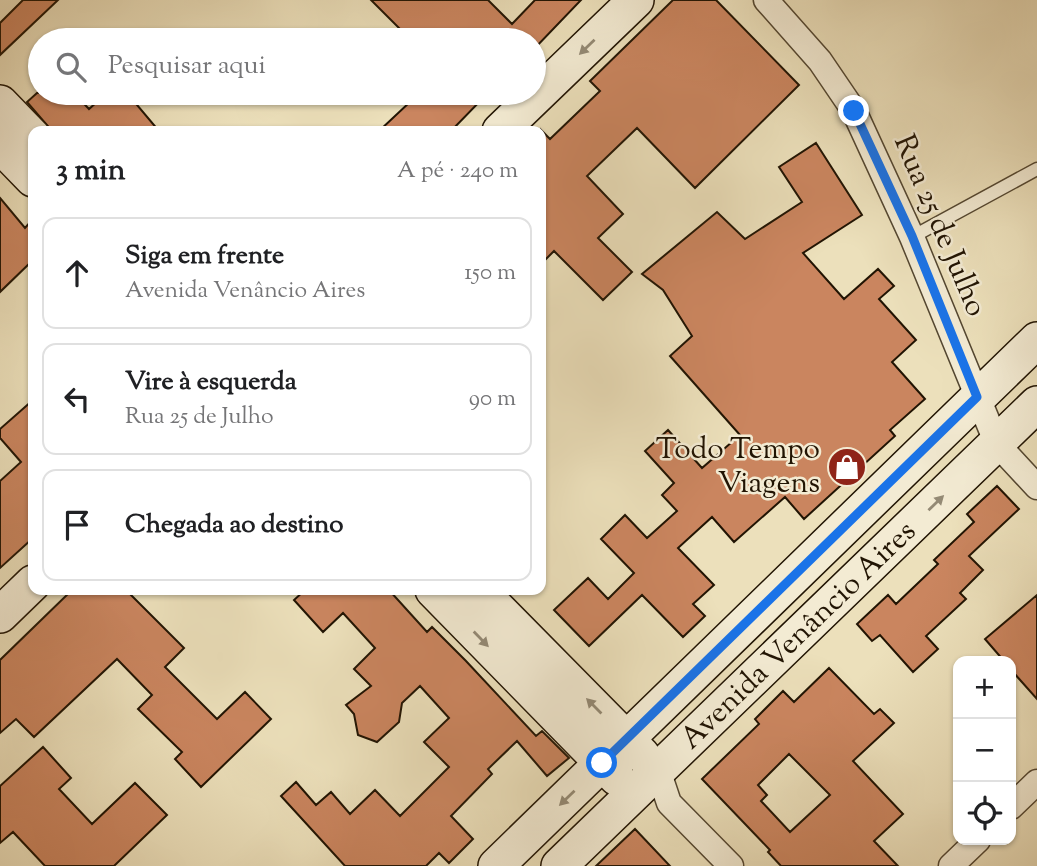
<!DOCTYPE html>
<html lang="pt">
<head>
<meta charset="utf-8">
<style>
	body { margin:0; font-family:"Sorts Mill Goudy",serif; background:#f6f6f6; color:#202124 }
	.controls { position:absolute; right:21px; bottom:21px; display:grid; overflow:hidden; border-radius:14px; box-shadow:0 2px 5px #0004 }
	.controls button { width:63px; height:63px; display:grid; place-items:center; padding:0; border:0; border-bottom:2px solid #e0e0e0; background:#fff; color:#202124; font:35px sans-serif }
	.stop { position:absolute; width:21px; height:21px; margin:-16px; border:5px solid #1a73e8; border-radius:50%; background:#fff }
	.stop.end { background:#1a73e8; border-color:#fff; box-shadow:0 2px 7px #0008 }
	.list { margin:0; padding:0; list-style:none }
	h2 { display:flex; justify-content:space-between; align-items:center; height:91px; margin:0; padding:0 28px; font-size:30px }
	h2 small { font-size:23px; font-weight:400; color:#757577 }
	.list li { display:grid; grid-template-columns:46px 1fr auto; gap:21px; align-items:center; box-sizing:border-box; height:112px; margin:0 14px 14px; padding:0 14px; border:2px solid #e0e0e0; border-radius:14px }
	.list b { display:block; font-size:26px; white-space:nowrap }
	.list p { margin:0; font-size:23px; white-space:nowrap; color:#757577 }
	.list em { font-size:23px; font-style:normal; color:#757577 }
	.icon { flex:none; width:38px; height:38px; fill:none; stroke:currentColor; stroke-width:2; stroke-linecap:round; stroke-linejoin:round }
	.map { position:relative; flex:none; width:1037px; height:866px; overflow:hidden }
	.search { position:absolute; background:#fff; box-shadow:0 2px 5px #0004; left:28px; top:28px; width:518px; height:77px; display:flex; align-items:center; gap:18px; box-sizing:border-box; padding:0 24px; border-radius:38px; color:#757577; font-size:26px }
	.panel { position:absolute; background:#fff; box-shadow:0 2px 5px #0004; left:28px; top:126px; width:518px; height:469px; border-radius:14px }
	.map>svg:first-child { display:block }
</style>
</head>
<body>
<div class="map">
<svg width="1037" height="866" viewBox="0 0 1037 866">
	<rect width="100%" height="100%" fill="#ece0bb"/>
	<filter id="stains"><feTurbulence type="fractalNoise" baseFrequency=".00286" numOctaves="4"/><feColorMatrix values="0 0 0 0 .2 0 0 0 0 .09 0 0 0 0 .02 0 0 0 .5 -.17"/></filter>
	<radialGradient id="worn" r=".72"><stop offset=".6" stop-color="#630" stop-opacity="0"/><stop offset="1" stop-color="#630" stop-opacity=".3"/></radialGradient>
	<path fill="#ca855f" stroke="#211403" stroke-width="2" fill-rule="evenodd" d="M23 0H58L0 55V23Z
		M371 0H488L512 24 535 0H581L534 49V40H411Z
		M673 0H716L799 85 695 188 637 128 587 176 623 214 598 238 632 272 603 300 554 251 541 264V130L550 139 600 91 590 81Z
		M37 93H74L89 109 107 93H127L159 131H52L27 102Z
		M403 93H488L451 131H379L411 101Z
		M816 143 862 215 803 253 844 299 878 269 894 286 879 299 916 340 892 362 925 399 890 430 895 436 804 519 785 497 734 542 712 517 678 548 714 585 693 604 705 616 683 637 642 595 589 646 554 610 588 578 608 599 634 573 601 539 625 515 647 538 677 511 662 495 674 483 645 451 668 430 702 468 740 435 670 356 692 336 663 290 642 274 717 212 745 239 802 202 779 167Z
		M0 198 25 228 33 219V260L0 292Z
		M33 400V538L0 568V481L21 462 0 438V429Z
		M997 486 1019 509 969 556 983 570 960 593 966 599 926 636 938 649 913 672 880 635 872 641 857 624 888 595 896 604 938 564 934 560 974 522 967 514Z
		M72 590H126L184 648 165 667 217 719 245 692 271 719 201 787 175 759 182 752 138 709 152 695 117 659 34 737 16 719 0 733V660Z
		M305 590H389L427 632 432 627 466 661 536 736 542 731 569 758 547 776 517 741 488 769 492 774 451 816 473 839 449 863 439 853 426 866H345L281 796 296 782 316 805 331 792 350 814 375 790 400 816 449 767 424 742 449 718 420 686 402 703 399 722 377 742 358 735 354 714 346 705 371 686 354 669 375 648 343 613 323 632 294 600Z
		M1037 595V699L1013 672 1011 661H1004L985 639Z
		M829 668 874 714 880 709 894 723 853 761 903 814 874 841 898 866H781L768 852 770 850 702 779 759 724 755 719 783 691 794 702ZM789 754 830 795 790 832 761 801 767 795 758 785Z
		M43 747 71 778 59 789 92 824 135 783 167 815 114 866H45L13 832 0 843V786Z
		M635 829 670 866H596Z"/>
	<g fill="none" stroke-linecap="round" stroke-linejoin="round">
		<defs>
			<path id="lane" d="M912 237 1037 169"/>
			<path id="street" d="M766 0 820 61 854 111 912 237 997 444 1037 487
				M659 773 669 803 731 866
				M1011 807 1037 782
				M951 866 978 840"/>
			<path id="secondary" d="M0 103 33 137
				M500 131 636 0
				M0 145 33 179
				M433 590 617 778
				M479 590 642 755
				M0 615 33 583
				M496 866 1037 340
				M559 866 1037 404"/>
		</defs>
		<use href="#lane" stroke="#544731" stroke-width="15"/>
		<use href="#street" stroke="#544731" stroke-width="27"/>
		<use href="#secondary" stroke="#211403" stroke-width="38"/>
		<use href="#lane" stroke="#f3ebd3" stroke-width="12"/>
		<use href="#street" stroke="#f3ebd3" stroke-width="24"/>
		<use href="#secondary" stroke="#f3ebd3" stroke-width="35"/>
	</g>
	<defs><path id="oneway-solid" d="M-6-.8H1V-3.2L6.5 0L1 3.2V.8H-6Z" transform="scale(1.75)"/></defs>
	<g fill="#948a75">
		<use href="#oneway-solid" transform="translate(587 47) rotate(136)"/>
		<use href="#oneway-solid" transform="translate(936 503) rotate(-44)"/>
		<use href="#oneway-solid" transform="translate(481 639) rotate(46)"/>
		<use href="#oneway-solid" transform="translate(594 706) rotate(-135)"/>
		<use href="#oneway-solid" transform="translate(567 798) rotate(136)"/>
	</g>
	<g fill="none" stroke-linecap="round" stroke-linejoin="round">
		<path stroke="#1a73e8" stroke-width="9" d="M602 763 977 397 912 236 854 111"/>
	</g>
	<defs>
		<symbol id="shop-disc" viewBox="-11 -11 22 22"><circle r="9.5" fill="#8f2418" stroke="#f3ebd3"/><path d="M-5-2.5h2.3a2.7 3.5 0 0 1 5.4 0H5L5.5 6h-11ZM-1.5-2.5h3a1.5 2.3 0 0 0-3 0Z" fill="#fff"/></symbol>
	</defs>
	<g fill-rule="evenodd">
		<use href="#shop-disc" x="825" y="445" width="44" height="44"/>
	</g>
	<g text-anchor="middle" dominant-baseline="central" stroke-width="5" stroke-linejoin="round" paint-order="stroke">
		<g font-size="30" fill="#211403" stroke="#f3ebd3">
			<text transform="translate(939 226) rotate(67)">Rua 25 de Julho</text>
			<text transform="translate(799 636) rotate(-44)">Avenida Venâncio Aires</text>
		</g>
		<g font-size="30" fill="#211403" stroke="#f3ebd3" text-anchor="end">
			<text x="820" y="450">Todo Tempo<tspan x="820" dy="34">Viagens</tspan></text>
		</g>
	</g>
	<rect width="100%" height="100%" filter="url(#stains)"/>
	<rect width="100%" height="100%" fill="url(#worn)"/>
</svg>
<div class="controls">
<button>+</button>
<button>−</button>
<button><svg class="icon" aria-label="locate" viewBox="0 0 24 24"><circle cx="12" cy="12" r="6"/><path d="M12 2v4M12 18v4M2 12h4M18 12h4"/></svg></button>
</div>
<div class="stop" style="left:602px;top:763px"></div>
<div class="stop end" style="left:854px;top:111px"></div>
<div class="search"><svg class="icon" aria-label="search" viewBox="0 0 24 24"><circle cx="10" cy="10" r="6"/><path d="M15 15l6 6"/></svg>Pesquisar aqui</div>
<section class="panel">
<h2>3 min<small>A pé · 240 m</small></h2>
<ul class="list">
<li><svg class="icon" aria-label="ahead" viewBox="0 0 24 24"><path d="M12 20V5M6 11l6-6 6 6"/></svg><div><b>Siga em frente</b><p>Avenida Venâncio Aires</p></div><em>150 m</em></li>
<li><svg class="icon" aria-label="left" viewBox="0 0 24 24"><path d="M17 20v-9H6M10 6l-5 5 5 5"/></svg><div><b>Vire à esquerda</b><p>Rua 25 de Julho</p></div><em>90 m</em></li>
<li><svg class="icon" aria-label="arrive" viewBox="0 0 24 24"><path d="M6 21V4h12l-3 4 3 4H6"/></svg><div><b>Chegada ao destino</b></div></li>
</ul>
</section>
</div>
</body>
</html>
